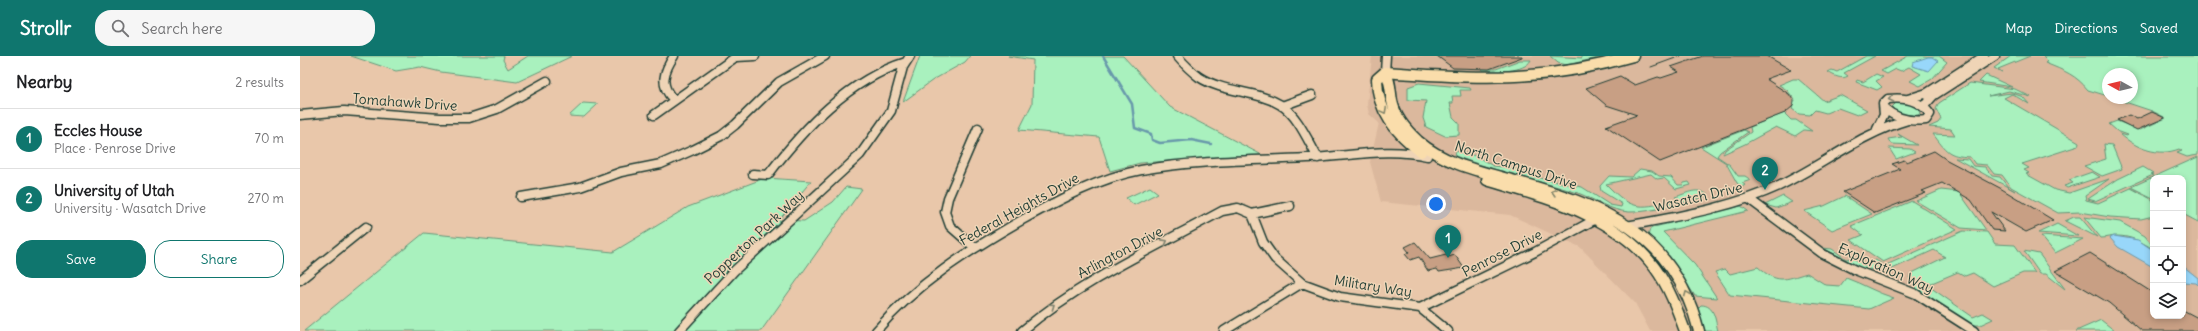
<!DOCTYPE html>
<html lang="en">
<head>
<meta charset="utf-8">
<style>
	body { margin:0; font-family:Delius,sans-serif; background:#f6f6f6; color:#202124 }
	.controls { position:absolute; right:12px; bottom:12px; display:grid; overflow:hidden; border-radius:8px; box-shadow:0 2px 6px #0003 }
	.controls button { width:36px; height:36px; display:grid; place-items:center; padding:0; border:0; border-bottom:1px solid #e0e0e0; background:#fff; color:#202124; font:20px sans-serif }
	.compass { position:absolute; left:1802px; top:12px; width:36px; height:36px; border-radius:50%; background:#fff; box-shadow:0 2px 6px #0003; rotate:278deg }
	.you { position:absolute; left:1136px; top:148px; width:14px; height:14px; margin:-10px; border:3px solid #fff; border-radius:50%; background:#1a73e8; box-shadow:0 0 0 6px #1a73e833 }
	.badge { display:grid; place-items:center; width:26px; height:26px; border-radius:50%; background:#0f766e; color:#fff; font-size:13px; font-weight:700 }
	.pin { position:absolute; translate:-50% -33px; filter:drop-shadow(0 1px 2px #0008) }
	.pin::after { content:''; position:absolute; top:21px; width:14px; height:12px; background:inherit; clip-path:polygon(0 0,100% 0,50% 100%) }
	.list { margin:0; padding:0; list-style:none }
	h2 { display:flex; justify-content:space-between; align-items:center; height:52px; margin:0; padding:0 16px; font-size:17px }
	h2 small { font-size:13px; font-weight:400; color:#757577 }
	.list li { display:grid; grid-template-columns:26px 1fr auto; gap:12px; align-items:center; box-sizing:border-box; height:60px; padding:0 16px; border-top:1px solid #e0e0e0 }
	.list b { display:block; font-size:15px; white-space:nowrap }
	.list p { margin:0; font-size:13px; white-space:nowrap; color:#757577 }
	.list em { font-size:13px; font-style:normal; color:#757577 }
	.actions { display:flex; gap:8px; padding:12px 16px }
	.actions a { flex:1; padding:9px 0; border:1px solid #0f766e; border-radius:16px; text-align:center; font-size:14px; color:#0f766e }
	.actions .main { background:#0f766e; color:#fff }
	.icon { flex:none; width:22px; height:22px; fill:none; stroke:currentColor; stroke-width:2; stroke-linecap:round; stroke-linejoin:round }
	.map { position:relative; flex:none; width:1898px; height:275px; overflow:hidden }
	header { display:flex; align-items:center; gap:24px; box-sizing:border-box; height:56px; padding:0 20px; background:#0f766e; color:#fff }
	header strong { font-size:19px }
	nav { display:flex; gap:22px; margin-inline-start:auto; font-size:14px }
	.search { width:280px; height:36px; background:#f6f6f6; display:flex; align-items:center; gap:10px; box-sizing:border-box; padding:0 14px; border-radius:16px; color:#757577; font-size:15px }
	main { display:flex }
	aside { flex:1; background:#fff }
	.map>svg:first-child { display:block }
</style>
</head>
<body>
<header>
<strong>Strollr</strong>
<div class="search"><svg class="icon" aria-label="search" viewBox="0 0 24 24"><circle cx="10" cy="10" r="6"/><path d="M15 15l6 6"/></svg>Search here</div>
<nav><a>Map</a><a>Directions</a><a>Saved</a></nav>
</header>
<main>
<aside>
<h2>Nearby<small>2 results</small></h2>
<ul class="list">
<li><span class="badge">1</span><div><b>Eccles House</b><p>Place · Penrose Drive</p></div><em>70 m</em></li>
<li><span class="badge">2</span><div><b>University of Utah</b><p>University · Wasatch Drive</p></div><em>270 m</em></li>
</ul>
<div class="actions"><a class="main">Save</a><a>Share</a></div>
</aside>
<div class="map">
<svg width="1898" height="275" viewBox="0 0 1898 275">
	<rect width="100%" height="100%" fill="#e9c7aa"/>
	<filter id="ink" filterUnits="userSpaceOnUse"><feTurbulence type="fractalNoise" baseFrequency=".025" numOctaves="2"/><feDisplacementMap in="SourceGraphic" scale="8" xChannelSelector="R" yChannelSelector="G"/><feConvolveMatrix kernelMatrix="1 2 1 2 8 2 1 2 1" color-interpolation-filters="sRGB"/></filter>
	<g filter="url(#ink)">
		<path fill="#dbb89d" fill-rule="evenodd" d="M1072 0H1898V275H1350L1335 247 1280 191 1210 159 1081 146 1070 106 1079 67 1069 58 1067 48ZM1808 18H1832V42H1808ZM1853 122H1883V260H1853Z"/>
		<path fill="#a9f1be" stroke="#649779" d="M51 0H204L203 4 208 13 228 0H272L217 26 141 16 120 11 96 15Z
			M620 0H670L665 6 633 24 603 46Z
			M708 0H823L870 51 962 99 840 107 810 115 799 81 719 74 732 48 733 4Z
			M1250 0 1282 2V0H1307L1266 9 1258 7Z
			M1566 0H1575L1544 17 1548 20C1542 24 1534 20 1528 16L1532 14 1537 16Z
			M1608 0H1639L1647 6 1632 23 1620 30 1610 25 1621 18 1609 11 1601 15 1596 13 1587 18 1581 15Z
			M1711 0H1730L1698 13 1702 16 1694 12Z
			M1743 0H1898V99L1887 101 1877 97 1882 95 1879 93C1858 101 1837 93 1820 78L1827 80 1828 79 1817 75 1809 68 1817 65 1840 74 1866 62 1852 55 1813 42H1832V18H1808V40L1788 34C1776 19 1765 15 1745 7L1748 5Z
			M1220 4H1231C1224 17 1196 15 1183 15L1182 13H1196Z
			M1576 18 1583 21 1576 25 1582 31 1577 34 1556 26 1557 24 1563 26Z
			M1686 19 1712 31 1679 26Z
			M1493 23H1498L1524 45 1540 39 1567 54 1557 59 1538 52 1526 57 1515 54 1510 59 1499 58 1492 53 1495 44 1487 34 1479 29Z
			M1119 27 1170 32 1171 34H1160L1161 40H1152L1153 47H1150L1153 61 1159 67V79L1145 80 1126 71 1123 62 1126 45 1108 44V31Z
			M1670 27 1715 33 1731 41 1709 35 1688 40 1712 37 1723 41 1729 48 1712 38 1704 42 1779 86 1778 90 1722 108 1729 112 1724 114 1729 117 1726 118 1755 134 1769 137 1809 123 1785 140 1786 144 1798 147 1831 132 1853 144V160L1841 163 1810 161 1780 156 1758 157 1711 131 1702 119 1694 118 1687 109 1675 108 1670 101C1648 100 1646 95 1633 78L1655 79 1651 73 1629 71 1638 67 1641 63 1636 53 1639 47Z
			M283 47 298 48 284 61 269 60Z
			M1596 47 1609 48 1619 54 1620 58C1611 63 1596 59 1592 51Z
			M1484 57 1491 64H1496L1512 75 1504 74 1495 80 1476 71 1445 88 1423 98 1425 94 1451 76 1450 71Z
			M1444 74 1448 76 1420 96 1417 100 1430 109 1438 120H1445L1451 124 1442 127 1445 129 1442 131 1437 127 1426 107 1401 91Z
			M1598 78 1617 89 1591 88 1588 83 1602 81Z
			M1804 88 1812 89 1822 113 1802 120 1784 110 1806 103Z
			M1589 92 1610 93 1615 96 1596 103Z
			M1156 95 1176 100 1193 110 1214 112 1239 122 1282 131 1310 149 1321 151 1322 148 1301 135 1300 130 1309 120 1331 121 1340 113 1352 115 1359 120 1371 121 1378 129H1383L1384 127 1389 126 1391 129 1376 133 1364 122 1357 123 1351 118 1306 128C1334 157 1341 152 1378 144L1375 141C1388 137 1398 130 1409 140 1386 145 1353 157 1329 156 1311 155 1294 143 1278 137 1237 124 1195 115 1155 100Z
			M1898 101V166L1883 158V122H1853V142L1831 131Z
			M1655 102 1668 103 1673 110 1685 111 1692 120 1700 121 1708 131 1715 135Z
			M1843 111 1853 117 1850 118 1853 119 1795 145 1788 143 1818 123Z
			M1792 116 1800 121 1767 132 1764 130 1773 127 1769 124Z
			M465 122 511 125 479 164 504 165 533 146 546 131 562 133 461 275H4L124 177 313 196 388 151Z
			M850 131 858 137 834 149 826 142Z
			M1641 134 1659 136 1686 174 1661 172 1616 145Z
			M1483 140 1492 146 1476 152 1465 149Z
			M1545 140 1572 158 1532 174 1504 155 1524 150Z
			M1612 145 1657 173 1583 206 1551 184 1563 179 1551 170Z
			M1441 150 1448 155 1363 176 1395 209 1417 242 1395 240 1373 207 1348 180 1350 173 1354 171Z
			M1774 161H1780L1797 181 1765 165Z
			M1784 161 1820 166 1845 180 1853 190V193C1842 186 1831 180 1817 180 1812 180 1807 182 1801 182Z
			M1757 168 1778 180 1738 177Z
			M1663 175 1687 176 1695 188 1715 189 1735 217H1723L1693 230 1673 217 1665 220 1658 216 1627 229 1673 261 1683 257 1693 263 1680 269H1673L1618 234 1609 222 1610 218 1645 201 1634 194 1590 214 1582 215 1561 212 1523 192 1532 193 1546 203 1553 202 1564 209 1576 204 1584 210Z
			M1741 180 1783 183 1755 197Z
			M1724 195 1739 198 1765 233 1746 218H1740Z
			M1458 211C1477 228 1484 224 1507 217L1526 229 1540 230 1546 222C1563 228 1577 237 1594 242L1569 253 1430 239 1415 216 1425 213 1430 218Z
			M1401 249C1415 249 1415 264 1418 275H1405L1398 252Z
			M1801 264 1815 275H1776Z"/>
		<path fill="#98d7fa" stroke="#6899ab" d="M1628 1H1632L1638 5 1629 15 1612 10 1613 6Z
			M1814 180 1838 184 1853 194V211L1818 191 1810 182Z
			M1883 210 1898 222V229L1896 227 1883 226Z"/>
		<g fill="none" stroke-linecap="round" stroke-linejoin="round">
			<path stroke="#6899ab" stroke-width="2.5" d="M803 0 832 48 835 72 851 78 852 84 860 87 891 84 911 88"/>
		</g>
		<path fill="#c89f84" stroke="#1f3d34" d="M1137 0H1222V1L1189 13 1153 12Z
			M1403 0H1467L1491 14 1466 23 1489 38 1493 44V50L1485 57 1360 106 1306 70 1337 59 1306 49 1286 32 1320 20 1335 29 1358 21 1361 22 1379 16 1371 11Z
			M1852 56 1865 62 1837 74 1817 64 1829 59 1837 63Z
			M1634 95 1647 104 1700 132 1753 164 1726 176 1691 156 1705 175 1692 174 1671 144 1642 127 1622 135 1626 137 1575 157 1543 136 1600 113 1592 108 1604 104 1607 106Z
			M1115 186 1130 203 1146 199 1148 201 1155 199 1164 212 1139 216 1137 213 1128 215 1119 201 1110 204 1105 198 1109 196 1105 191Z
			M1790 197 1853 237V260H1883V254L1898 262V275H1842L1809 247 1755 215Z"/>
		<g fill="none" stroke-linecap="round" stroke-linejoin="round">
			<defs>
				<path id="minor" d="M877 0C884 8 891 15 899 21 924 37 956 34 981 49 998 60 1008 85 1018 102
					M436 1 455 0
					M1085 16 1086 0
					M373 43C359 29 364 15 374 0
					M1608 43 1627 37 1684 0
					M982 50 1012 39
					M1624 50 1633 40 1695 0
					M0 59 44 55 140 62H169L197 53 247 25
					M354 59 437 0
					M1577 73 1584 59 1583 48 1588 43C1604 41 1620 44 1630 58L1626 64C1610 66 1596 63 1584 52
					M453 118 468 119C504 72 548 24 606 6
					M221 141 280 131 321 116 361 108 393 94 421 80 435 69 479 26 525 0
					M1449 143 1523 198 1555 214 1616 238 1674 275
					M952 158 963 186 975 203 1002 227 1040 241 1120 252 1148 275
					M1327 170C1379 160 1431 152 1479 130 1523 109 1560 78 1608 64
					M675 192 650 170 645 156 648 142 678 72
					M0 224 66 171
					M1120 252 1235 196 1296 163
					M379 275 434 215 560 99 591 55 603 11 610 0
					M576 275C617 227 668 195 722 164 760 143 799 122 841 114 896 104 952 105 1007 102 1047 101 1087 91 1127 100
					M722 275C781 225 854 192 922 155L938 152 952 158 990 150
					M924 275 1002 227"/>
				<path id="major" d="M1085 16C1091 25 1090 34 1092 45 1095 61 1106 74 1118 85 1145 108 1179 115 1212 124 1303 150 1373 175 1399 275
					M1085 16 1077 23C1077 55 1096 77 1121 96
					M1085 16C1175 23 1245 26 1333 0
					M1187 124C1246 142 1316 159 1355 212 1369 231 1377 253 1385 275"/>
			</defs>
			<use href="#minor" stroke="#1f3d34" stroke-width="11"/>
			<use href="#major" stroke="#1f3d34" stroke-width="13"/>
			<use href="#minor" stroke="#efd4b6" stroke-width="8"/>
			<use href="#major" stroke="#faddab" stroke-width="10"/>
			<path stroke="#1f3d34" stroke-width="1" d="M1351 11 1381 0"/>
		</g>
		<defs><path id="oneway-chevron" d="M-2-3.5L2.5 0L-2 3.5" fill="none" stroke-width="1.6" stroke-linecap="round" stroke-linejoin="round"/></defs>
		<g stroke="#7d816e">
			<use href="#oneway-chevron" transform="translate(1591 43) rotate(168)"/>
			<use href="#oneway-chevron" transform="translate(865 186) rotate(-28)"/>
			<use href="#oneway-chevron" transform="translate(752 250) rotate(-35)"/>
		</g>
		<g stroke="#82856a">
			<use href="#oneway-chevron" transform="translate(1084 55) rotate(62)"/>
			<use href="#oneway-chevron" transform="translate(1254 136) rotate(-164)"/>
			<use href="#oneway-chevron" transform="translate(1387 238) rotate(-112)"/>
		</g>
	</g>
	<g text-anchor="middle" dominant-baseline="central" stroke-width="3" stroke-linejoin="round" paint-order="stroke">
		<g font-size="14" fill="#1f3d34" stroke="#efd4b6">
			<text transform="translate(105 46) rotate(4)">Tomahawk Drive</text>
			<text transform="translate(1216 109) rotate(18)">North Campus Drive</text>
			<text transform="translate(1398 141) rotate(-13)">Wasatch Drive</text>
			<text transform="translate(719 153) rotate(-29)">Federal Heights Drive</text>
			<text transform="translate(454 181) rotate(-43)">Popperton Park Way</text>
			<text transform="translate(820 196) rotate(-28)">Arlington Drive</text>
			<text transform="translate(1202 197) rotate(-27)">Penrose Drive</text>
			<text transform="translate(1586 212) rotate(24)">Exploration Way</text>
			<text transform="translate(1073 230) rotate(9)">Military Way</text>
		</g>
	</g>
</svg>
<div class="controls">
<button>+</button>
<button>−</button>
<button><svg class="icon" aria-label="locate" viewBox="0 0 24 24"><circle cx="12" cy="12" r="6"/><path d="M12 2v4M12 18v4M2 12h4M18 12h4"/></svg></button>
<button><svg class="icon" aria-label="layers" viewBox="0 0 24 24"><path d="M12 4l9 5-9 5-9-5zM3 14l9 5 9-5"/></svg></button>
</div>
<svg class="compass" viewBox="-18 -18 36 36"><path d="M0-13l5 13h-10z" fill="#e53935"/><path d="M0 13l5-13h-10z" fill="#757577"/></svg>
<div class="you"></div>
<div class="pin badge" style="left:1148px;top:202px">1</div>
<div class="pin badge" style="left:1465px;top:134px">2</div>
</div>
</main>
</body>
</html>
